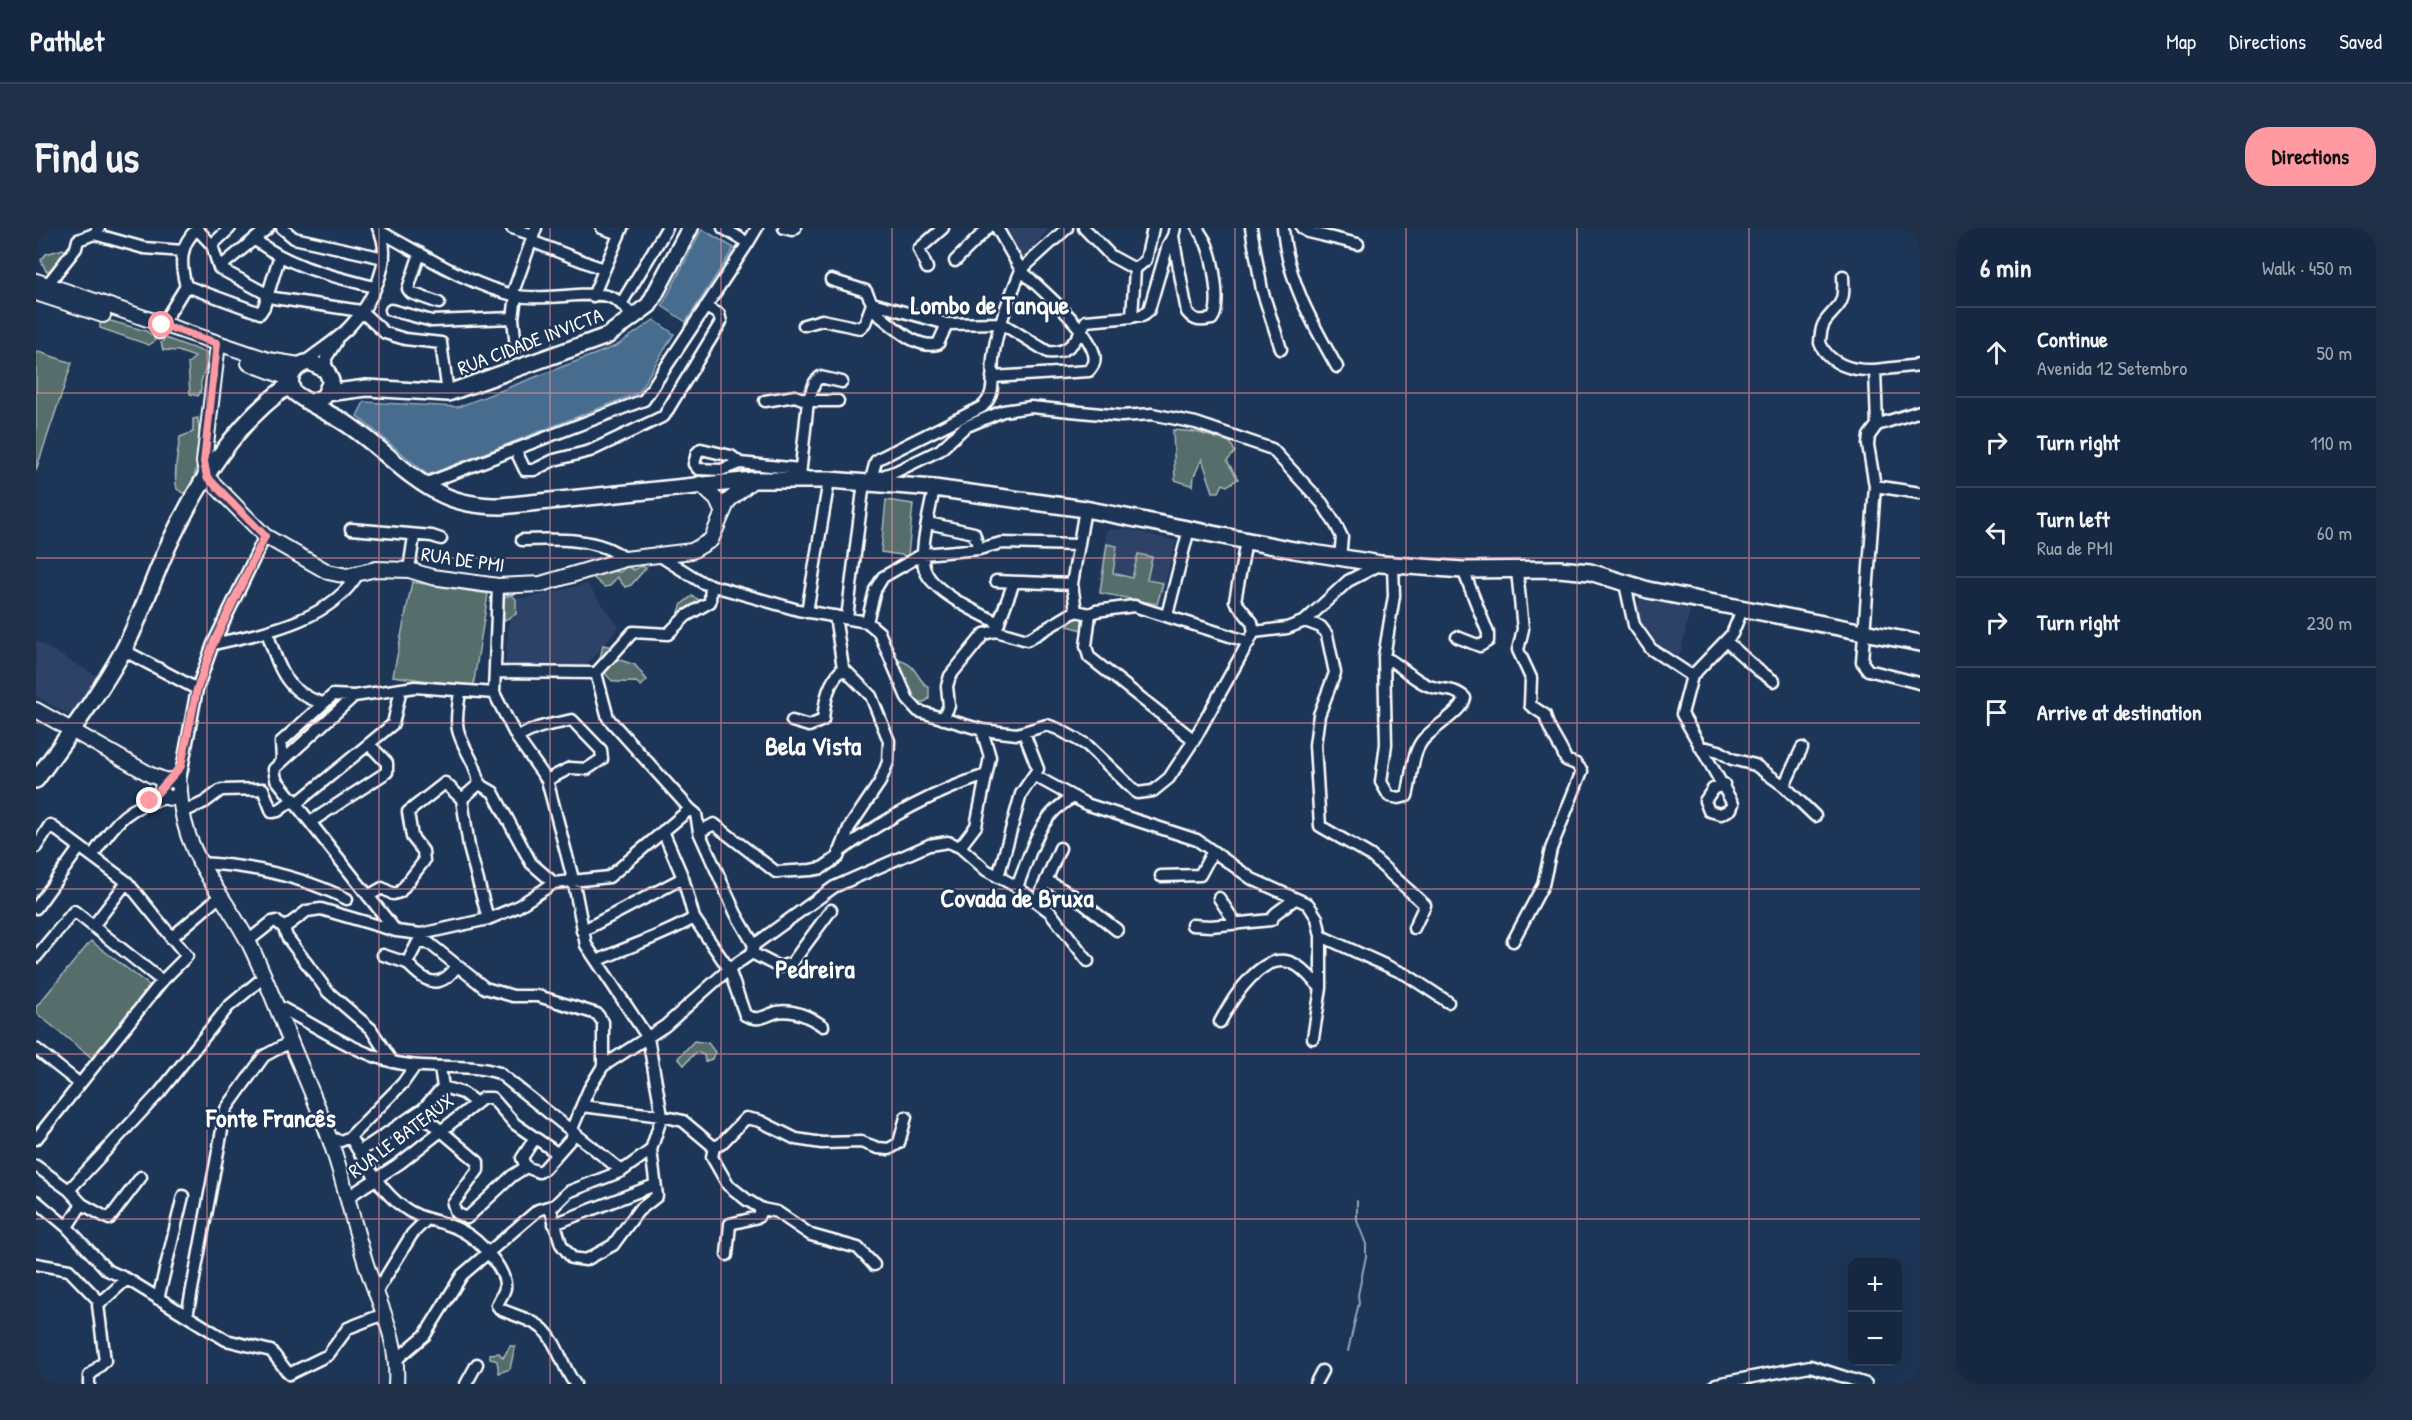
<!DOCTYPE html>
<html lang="en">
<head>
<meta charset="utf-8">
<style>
	body { margin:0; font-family:"Patrick Hand",sans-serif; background:#1f3048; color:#f1f3f6 }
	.controls { position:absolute; right:18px; bottom:18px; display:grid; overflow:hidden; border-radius:12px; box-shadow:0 6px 24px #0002 }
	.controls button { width:54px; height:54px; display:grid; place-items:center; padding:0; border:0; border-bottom:2px solid #35445a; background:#162841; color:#f1f3f6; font:30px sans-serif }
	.stop { position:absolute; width:18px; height:18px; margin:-14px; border:4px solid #ff9aa2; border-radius:50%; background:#fff }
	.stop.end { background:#ff9aa2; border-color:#fff; box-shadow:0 2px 6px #0008 }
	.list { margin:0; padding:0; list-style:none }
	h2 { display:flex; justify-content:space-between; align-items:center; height:78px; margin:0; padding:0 24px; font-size:26px }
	h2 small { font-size:20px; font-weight:400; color:#9ea6b1 }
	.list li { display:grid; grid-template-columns:39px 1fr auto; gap:18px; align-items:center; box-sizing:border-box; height:90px; padding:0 24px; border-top:2px solid #35445a }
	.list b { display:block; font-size:22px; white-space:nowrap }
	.list p { margin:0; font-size:20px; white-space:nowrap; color:#9ea6b1 }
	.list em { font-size:20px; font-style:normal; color:#9ea6b1 }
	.icon { flex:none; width:33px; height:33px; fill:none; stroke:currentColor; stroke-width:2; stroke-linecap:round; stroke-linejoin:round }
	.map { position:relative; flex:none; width:1884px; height:1156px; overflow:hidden; border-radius:24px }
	header { display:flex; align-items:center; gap:36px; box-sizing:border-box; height:84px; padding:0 30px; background:#162841; border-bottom:2px solid #35445a }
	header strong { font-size:28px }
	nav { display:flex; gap:33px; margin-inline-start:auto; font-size:21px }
	.intro { display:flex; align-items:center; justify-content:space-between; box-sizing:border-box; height:144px; padding:0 36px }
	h1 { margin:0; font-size:42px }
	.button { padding:15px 27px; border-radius:24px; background:#ff9aa2; color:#111; font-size:21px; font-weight:700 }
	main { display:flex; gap:36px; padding:0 36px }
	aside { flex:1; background:#162841; border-radius:24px; box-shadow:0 6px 24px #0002 }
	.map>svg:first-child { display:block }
</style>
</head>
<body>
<header>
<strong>Pathlet</strong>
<nav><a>Map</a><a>Directions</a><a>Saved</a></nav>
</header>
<div class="intro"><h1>Find us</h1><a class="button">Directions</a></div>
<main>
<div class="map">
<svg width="1884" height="1156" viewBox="0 0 1884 1156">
	<rect width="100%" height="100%" fill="#1d3557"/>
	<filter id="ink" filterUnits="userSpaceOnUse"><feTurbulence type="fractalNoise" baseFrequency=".0167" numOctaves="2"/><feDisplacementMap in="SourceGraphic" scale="12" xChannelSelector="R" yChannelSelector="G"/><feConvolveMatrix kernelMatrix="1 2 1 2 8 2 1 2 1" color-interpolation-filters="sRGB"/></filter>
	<g filter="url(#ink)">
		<path fill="#2e4367" d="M967 0H1014L985 32Z
			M1091 301 1140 313 1123 378 1062 366 1071 302Z
			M551 356 583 399 550 438 469 437 475 371 497 369Z
			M1603 371 1654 381 1644 427 1617 420 1600 396Z
			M0 413 61 448 39 485 33 487 0 468Z"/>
		<path fill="#546e6c" stroke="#aab6b6" stroke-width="1.5" d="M27 21 31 24V28L13 43H10L5 32 10 26Z
			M64 90 110 103 117 108 119 113 113 117 64 100Z
			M129 110 171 125C173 138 168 142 165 154 164 160 167 162 162 168L154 166 152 135 159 129 142 123 127 122 125 115Z
			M0 123 36 135 0 242Z
			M162 190C165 217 163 245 150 267L141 261C137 247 142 223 144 209L157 204V191Z
			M1137 202 1160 204 1194 214 1199 224 1191 233 1202 251 1191 258 1187 256 1183 264H1177L1166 231 1158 248 1157 258 1139 252Z
			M850 272 877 276 872 328 845 324Z
			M1071 316 1081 318 1077 345 1096 350 1102 326 1116 329 1111 352 1127 355 1121 376 1064 365Z
			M591 338 598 342 605 338 610 340 595 357 589 359 581 349 574 358 568 359 554 347 574 343 584 344Z
			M376 354 452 366 437 459 357 448Z
			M476 367 480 371V386L463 395 467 369Z
			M656 368 665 373 666 379 655 389 643 384 646 376Z
			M1038 388 1048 390 1046 402 1032 398Z
			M567 417 581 420 583 425 581 431 599 437 611 452 605 458 600 454C576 454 576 458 563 435Z
			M859 431C883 437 877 447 893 460V471L883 477 858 452 852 441Z
			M55 713 114 758 56 830 0 785V779Z
			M658 813 672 815 679 824 676 831 669 834 668 827 660 824 648 837 642 830Z
			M474 1118H479L474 1141 463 1145 461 1133 454 1130V1126L463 1125 467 1130Z"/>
		<path fill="#476c8e" stroke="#91a7bb" stroke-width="1.5" d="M666 1 698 20 650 94 626 78Z
			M618 92 638 106 602 165 392 247 321 188 328 174 422 179 580 118Z"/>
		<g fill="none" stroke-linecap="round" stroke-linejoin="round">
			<path stroke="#91a7bb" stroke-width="2" d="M1312 1123 1323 1075 1322 1067 1330 1028V1016L1321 993V973"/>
			<defs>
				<path id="minor" d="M246 0 258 10 348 30
					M476 0 497 7
					M566 0 583 6
					M748 0 756 2 759 0
					M1048 0 1075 28 1099 41
					M1139 0 1137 8 1151 84C1159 94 1164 93 1176 91 1186 79 1177 32 1171 17 1169 10 1164 7 1162 0
					M1215 0 1226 62 1245 121
					M1247 0C1251 51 1276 95 1301 139
					M1266 0 1272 4 1322 16
					M345 4C388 27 434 58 482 68 508 73 557 62 574 69 584 72 591 82 598 90
					M58 6 108 20 147 23
					M219 12C257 40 293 47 338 59
					M495 13 567 41
					M712 15 721 0
					M176 17 194 0
					M384 25 372 61 375 65 403 75
					M919 33 952 0
					M183 40 232 0
					M891 40 883 21 907 0
					M1807 48C1807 57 1809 69 1803 77 1791 93 1785 91 1784 115 1793 137 1817 143 1839 142L1841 197
					M795 52 830 63 836 75 911 96 965 95 1012 124C1034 127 1042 109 1050 93L1096 89 1099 41 1110 32 1117 0
					M11 57 40 20 42 12 58 6 63 0
					M150 58 224 85 228 79 243 30
					M476 67 500 0
					M557 68 586 0
					M585 76 631 0
					M835 81C854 94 878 122 902 116L911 96
					M355 82 396 93 477 90
					M1097 88H1106L1113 82 1132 17 1137 8
					M768 97 786 92 824 100 829 95 836 76
					M123 105 126 97 150 58C144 37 143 17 161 1L176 17 183 40 238 70 325 83 349 105 369 111 405 115 412 165
					M480 120 477 90 480 68
					M268 135C283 122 302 112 315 97 336 75 359 30 342 0
					M290 142V130L300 114
					M1839 142 1884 137
					M956 149 1053 143C1057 138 1060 134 1058 126 1051 99 1005 62 985 42L1031 0
					M729 173 759 168 772 173 764 248
					M802 173H772L779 154 784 149 806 154
					M479 221 489 242H498L518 232 554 223 628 188 685 94 683 86 669 79
					M704 235 695 228 665 221 661 225 658 236 662 241 685 242 704 235 764 241
					M835 252 861 243 904 222 929 199 967 183 995 179 1085 188 1116 186 1160 195 1236 221 1286 275 1300 297 1306 309 1304 330
					M834 255 840 233 844 230 946 179C961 166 955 149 957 131 960 100 974 70 985 42L961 0
					M386 257 608 172 712 15 687 0
					M1839 258 1884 265
					M898 260C895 279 882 325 889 342 897 364 942 385 963 395
					M892 295 938 305 943 321
					M315 301 396 308 405 311
					M486 312C518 311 564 309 589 331
					M624 328 667 355 762 382 831 394 843 404 872 472 882 483 946 502 981 506 1011 497 1022 501 1051 517 1101 565 1117 563 1133 550 1158 512 1218 404 1216 394 1199 373 1210 313
					M373 342 378 308
					M960 353 1036 356
					M1589 356 1598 397 1615 421 1656 448 1646 486 1697 576 1695 581 1685 586 1673 583 1669 573 1677 561 1688 556
					M1040 383 1036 356 1049 281
					M771 384 793 252
					M1131 387 1153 301
					M811 390 828 254
					M1269 393 1285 399 1291 407 1299 445 1283 487 1279 517 1284 598 1334 627 1389 677 1378 700
					M831 394 839 362 847 349 887 326 943 321 965 315 1043 317
					M960 402 978 354
					M231 404C243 439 248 463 286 475
					M1218 404 1251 400 1269 393 1312 353 1343 337
					M1421 409 1444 418 1452 413V405L1427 342
					M1690 413 1722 442 1738 453
					M177 416 229 308
					M87 422 161 461
					M1348 429C1364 436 1374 449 1389 456 1403 464 1417 458 1429 470 1425 485 1397 499 1386 513 1375 528 1376 551 1371 568L1363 570 1353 568 1345 554 1350 516 1348 429 1358 368 1357 337
					M459 444 560 445 572 490 654 581
					M560 445 597 404 632 406 650 388 674 374 675 357
					M1656 448 1696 406 1706 382
					M1883 455 1832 442 1826 434 1839 258 1832 217 1833 208 1841 197 1884 183
					M907 491 913 478 911 458 914 448 948 406 960 403 991 412 1040 383 1054 386
					M756 493 773 498 787 492C789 471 792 455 807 440
					M481 510C504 496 512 498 536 492L565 522 566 531 551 541 534 540 511 552
					M1158 512 1053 429 1050 418 1054 386 1060 383 1098 378 1213 414
					M1663 518 1683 523 1696 531 1719 537 1748 558 1779 588
					M246 532 245 514 297 467 318 468
					M999 548 1050 576 1161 612 1216 651 1272 676 1281 690 1285 708V760L1277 810
					M443 556 457 564 495 635 518 655
					M143 557 161 461 177 416C227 405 296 393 323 344
					M1748 558 1766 520
					M426 571 433 619 452 691
					M261 575 357 496 365 461
					M145 585 169 574 185 562 227 561 236 584 242 583 258 571
					M276 593 351 544V535L333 516
					M627 603 647 650 658 690 693 741 709 787C723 794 728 788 741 784 757 781 774 789 787 798
					M0 619 14 597 91 654 151 728 126 753 0 911
					M924 619 940 598 954 529 946 502
					M803 624C847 592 897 564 950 547
					M56 628C79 596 89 578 130 570
					M162 635C215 637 264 648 311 671
					M1125 648 1164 647 1177 623
					M962 649 985 566 1002 541 988 505
					M1010 652 1038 668 1081 702
					M981 659C995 625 1002 586 1038 569
					M332 668 346 660 357 666 364 664 388 633 387 623 376 609 372 584 409 555 426 571 443 556C441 535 427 522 422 502 419 490 423 475 424 463
					M1183 670 1200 696
					M1001 674 1024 620
					M0 680 44 619
					M58 697 91 654
					M1156 697 1175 698 1235 692 1240 685 1259 671
					M248 700 251 709 292 764 335 801 356 834
					M360 703 240 551 238 541 318 468 379 459 458 465
					M546 703 647 650
					M1285 708 1371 747 1412 774
					M135 710 183 669
					M384 710 371 735C390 756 404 762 421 738
					M212 713 236 694 240 693 248 700 271 683 285 681 360 703 385 706 452 691 481 679 518 655 573 649 654 581 660 586 663 604
					M1477 713 1507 657 1515 621 1546 543 1540 536 1530 532C1524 515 1512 504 1509 487L1494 477 1495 450 1482 422 1487 401 1481 343
					M383 715H393L449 760 477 768H502L561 786 567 794V838
					M718 717 798 659 893 617 912 614 924 619 950 642 981 659 1014 684 1052 733
					M716 725 743 739 756 735 795 682
					M347 727 371 735
					M0 729 38 683 126 753
					M561 733C593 718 627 708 658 690
					M240 777C277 796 317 824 357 834 392 843 429 834 463 845L586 943
					M1184 794C1196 771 1228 718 1260 737 1269 742 1277 753 1285 760
					M0 821 44 856
					M404 840 407 859 387 881 390 890 442 934V942L417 976 420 985
					M407 859 427 865 439 874
					M546 878 626 888 647 893 678 919 685 916 710 890 724 893 760 911 786 915 825 914 842 920 853 921 863 915 870 889
					M535 903 553 861 567 838 629 798 693 741 716 725 718 717 700 686 663 604 678 596 740 644 775 642 786 640 802 629 813 600 844 554 852 534 853 513 835 468 807 440 799 388
					M314 909 367 855 379 838
					M294 910 305 913 314 909C329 933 343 962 367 979 385 993 407 992 426 1003 442 1011 471 1041 469 1060 468 1065 463 1072 461 1077L464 1081C476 1087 499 1092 508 1102 523 1117 526 1139 539 1156
					M678 919 676 929 692 957 711 972 726 981 741 984 775 1007 822 1020 838 1037
					M323 924 387 881
					M0 938 33 962 46 976 31 999
					M490 939 486 930 499 910
					M33 962 124 864 192 779 229 748
					M312 969 364 935 447 870H456L479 896 521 925
					M0 973 31 999 71 1042 91 1051 190 1112 235 1123 253 1146 292 1127 312 1100 348 1086
					M46 976 73 991 105 949
					M514 979 525 1016 536 1030 550 1032 577 1017 602 983 621 968 615 922
					M420 985 431 990 476 948 490 939 503 944 508 941 539 906
					M518 996 619 957
					M691 1027 694 996 722 989 726 981
					M0 1036 33 1042 65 1075
					M340 1065 376 1006 390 992
					M122 1071 147 968
					M151 1088 190 881 228 828 254 814
					M361 1131 389 1107 426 1047 502 982 519 977 532 964 586 943 615 922 626 888 612 810 550 717 537 651 511 552 481 510 458 465 462 358
					M53 1156V1148L69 1133 62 1077 91 1051
					M430 1156 441 1136
					M1279 1156 1286 1143
					M1680 1156 1774 1138 1830 1156"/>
				<path id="tertiary" d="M0 53 232 132 263 137
					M0 65 67 87
					M181 124 168 234 171 249 229 308 292 344 311 348 340 341 373 342 396 349 462 358 505 356 589 331 656 323 675 312 692 273 717 252
					M213 135 255 151
					M664 256 681 272 686 283
					M0 482 115 547 131 553
					M126 561a9 9 0 1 1 18 0a9 9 0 1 1-18 0Z
					M144 564C147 630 188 664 215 719 230 750 242 783 255 815 268 847 283 879 294 912 309 954 317 997 331 1039 344 1080 363 1111 360 1156"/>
				<path id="secondary" d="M291 165 331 160 412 165 571 108 613 77 654 0
					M276 174 288 169 295 153 290 142 274 134C260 136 249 149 257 163 260 168 295 187 303 191 341 213 368 249 407 267 426 276 445 278 465 278L717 252H793L898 260 1049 281 1258 322 1345 336 1427 342 1523 341 1554 344 1612 362 1884 415
					M0 552C30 510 62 468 87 423 106 388 117 349 134 314 163 254 199 194 255 156"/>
			</defs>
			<use href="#minor" stroke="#fff" stroke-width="15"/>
			<use href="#tertiary" stroke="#fff" stroke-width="18"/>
			<use href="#secondary" stroke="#fff" stroke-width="20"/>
			<use href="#minor" stroke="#1d3557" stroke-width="10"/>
			<use href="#tertiary" stroke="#1d3557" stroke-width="14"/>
			<use href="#secondary" stroke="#1d3557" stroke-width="15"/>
		</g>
	</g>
	<g fill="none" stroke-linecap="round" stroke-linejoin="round" filter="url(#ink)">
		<path stroke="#ff9aa2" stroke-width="8" d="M114 573 145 538 161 461 177 416 229 308 171 249 168 234 181 115 126 97"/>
	</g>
	<path fill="none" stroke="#ff9aa2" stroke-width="1.5" stroke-opacity="0.55" d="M171 0V1156M343 0V1156M514 0V1156M685 0V1156M856 0V1156M1028 0V1156M1199 0V1156M1370 0V1156M1541 0V1156M1713 0V1156M0 165H1884M0 330H1884M0 495H1884M0 661H1884M0 826H1884M0 991H1884"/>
	<g text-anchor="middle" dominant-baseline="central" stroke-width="5" stroke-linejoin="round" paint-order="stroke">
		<g font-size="20" fill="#fff" stroke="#1d3557">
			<text transform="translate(494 113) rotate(-21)">RUA CIDADE INVICTA</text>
			<text transform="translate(427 331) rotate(8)">RUA DE PMI</text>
			<text transform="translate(365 907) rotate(-37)">RUA LE BATEAUX</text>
		</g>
		<g font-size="26" font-weight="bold" fill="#fff" stroke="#1d3557">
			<text x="954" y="76">Lombo de Tanque</text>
			<text x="777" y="517">Bela Vista</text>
			<text x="981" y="669">Covada de Bruxa</text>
			<text x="779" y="740">Pedreira</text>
			<text x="235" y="889">Fonte Francês</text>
		</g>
	</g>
</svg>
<div class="controls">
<button>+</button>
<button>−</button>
</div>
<div class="stop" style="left:126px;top:97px"></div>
<div class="stop end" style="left:114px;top:573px"></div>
</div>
<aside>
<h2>6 min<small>Walk · 450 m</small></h2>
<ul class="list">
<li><svg class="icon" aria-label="ahead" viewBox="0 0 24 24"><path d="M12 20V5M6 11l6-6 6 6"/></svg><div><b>Continue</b><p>Avenida 12 Setembro</p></div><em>50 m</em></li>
<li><svg class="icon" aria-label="right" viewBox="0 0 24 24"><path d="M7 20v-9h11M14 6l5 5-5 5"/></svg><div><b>Turn right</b></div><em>110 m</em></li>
<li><svg class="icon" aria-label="left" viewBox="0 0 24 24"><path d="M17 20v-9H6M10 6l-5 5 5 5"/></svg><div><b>Turn left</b><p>Rua de PMI</p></div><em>60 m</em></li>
<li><svg class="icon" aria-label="right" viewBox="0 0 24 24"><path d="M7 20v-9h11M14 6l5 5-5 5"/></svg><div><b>Turn right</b></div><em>230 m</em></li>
<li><svg class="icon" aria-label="arrive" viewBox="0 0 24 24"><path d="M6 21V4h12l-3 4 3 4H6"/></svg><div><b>Arrive at destination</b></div></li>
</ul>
</aside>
</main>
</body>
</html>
